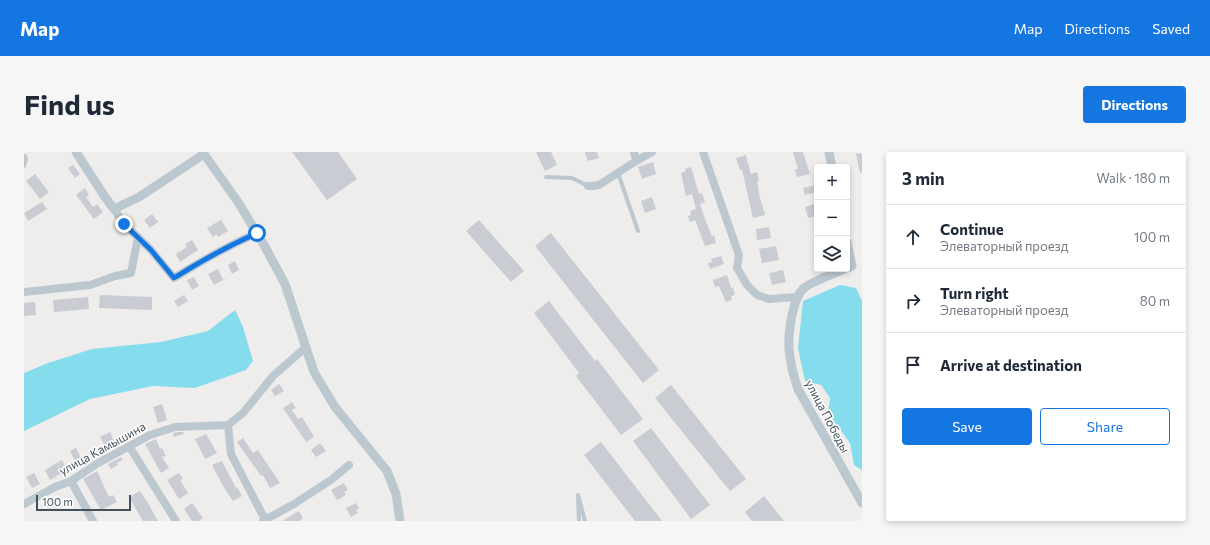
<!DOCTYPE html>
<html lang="en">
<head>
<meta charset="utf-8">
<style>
	body { margin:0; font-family:Commissioner,sans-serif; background:#f6f6f7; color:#1f2937 }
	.controls { position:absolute; right:12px; top:12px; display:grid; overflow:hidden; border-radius:4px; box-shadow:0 2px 6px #0003 }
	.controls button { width:36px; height:36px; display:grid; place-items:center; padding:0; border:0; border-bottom:1px solid #e0e1e3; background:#fff; color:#1f2937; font:20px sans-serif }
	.scale { position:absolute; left:12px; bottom:10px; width:95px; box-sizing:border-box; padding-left:4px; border:2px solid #44515a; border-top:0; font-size:11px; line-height:14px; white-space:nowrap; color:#44515a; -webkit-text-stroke:3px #fff; paint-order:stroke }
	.stop { position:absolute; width:12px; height:12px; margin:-9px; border:3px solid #1477e1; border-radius:50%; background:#fff }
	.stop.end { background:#1477e1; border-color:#fff; box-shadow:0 1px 4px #0008 }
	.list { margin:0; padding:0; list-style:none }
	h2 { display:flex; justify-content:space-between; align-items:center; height:52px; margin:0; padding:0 16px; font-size:17px }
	h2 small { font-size:13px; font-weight:400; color:#747a83 }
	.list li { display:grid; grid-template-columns:26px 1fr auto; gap:12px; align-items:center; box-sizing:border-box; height:64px; padding:0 16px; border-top:1px solid #e0e1e3 }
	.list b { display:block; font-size:15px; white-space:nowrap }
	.list p { margin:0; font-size:13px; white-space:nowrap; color:#747a83 }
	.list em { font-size:13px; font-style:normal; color:#747a83 }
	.actions { display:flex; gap:8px; padding:12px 16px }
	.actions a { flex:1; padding:9px 0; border:1px solid #1477e1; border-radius:4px; text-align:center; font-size:14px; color:#1477e1 }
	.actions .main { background:#1477e1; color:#fff }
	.icon { flex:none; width:22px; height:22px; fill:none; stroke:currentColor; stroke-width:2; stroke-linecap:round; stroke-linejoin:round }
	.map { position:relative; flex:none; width:838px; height:369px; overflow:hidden; border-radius:4px }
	header { display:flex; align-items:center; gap:24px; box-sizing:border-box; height:56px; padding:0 20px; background:#1477e1; color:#fff }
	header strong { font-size:19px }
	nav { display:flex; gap:22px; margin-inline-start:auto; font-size:14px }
	.intro { display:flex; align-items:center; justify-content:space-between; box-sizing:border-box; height:96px; padding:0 24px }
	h1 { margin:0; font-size:28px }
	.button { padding:10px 18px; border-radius:4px; background:#1477e1; color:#fff; font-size:14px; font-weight:700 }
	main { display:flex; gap:24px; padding:0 24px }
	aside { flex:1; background:#fff; border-radius:4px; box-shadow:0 2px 6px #0003 }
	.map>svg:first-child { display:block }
</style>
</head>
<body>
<header>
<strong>Map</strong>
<nav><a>Map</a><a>Directions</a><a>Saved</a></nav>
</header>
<div class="intro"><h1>Find us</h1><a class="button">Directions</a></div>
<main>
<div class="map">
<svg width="838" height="369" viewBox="0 0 838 369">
	<rect width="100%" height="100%" fill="#efecec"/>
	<path fill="#84dced" d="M816 133 832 136 838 149V318L830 313 826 291 804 261 806 246 797 233 781 229 774 196 779 149Z
		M211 158 219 175 229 209 222 218 171 236 129 234 66 247 0 279V221L24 211 68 197 137 190 184 179Z"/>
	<path fill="#c9ccd2" d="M268 0H314L333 27 303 48Z
		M512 0H527L533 13 521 19Z
		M561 0H573L575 6 564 9Z
		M769 0H779L786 22 773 25 771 17H774Z
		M838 1V21H836L832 2Z
		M722 3 727 22 733 20 735 29H733L736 46 741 63 729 66 718 18H716L712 6Z
		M629 10 632 22 618 27 614 15Z
		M49 13 56 22 51 26 44 16Z
		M667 15 675 42 678 41 681 50 676 52 682 70 688 84 690 83 692 91 681 94 671 68 666 70 664 64 667 63 666 59 672 57 668 42 662 44 657 21 662 19 661 17Z
		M11 22 25 40 16 47 2 29Z
		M793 33V40L781 43 779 36Z
		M61 36 65 43 62 45 69 55 73 52 79 60 70 67 52 43Z
		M628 45 632 57 621 61 617 49Z
		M18 50 23 57 4 69 0 61Z
		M793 51V64L784 66 781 55Z
		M128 62 134 70 126 76 120 68Z
		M197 68 204 79 194 85 192 82 189 85 183 76Z
		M455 68 500 119 487 130 442 79Z
		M745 75 747 86 733 88 732 77Z
		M527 81 635 218 619 231 511 94Z
		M168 88 174 98 156 110 152 102 163 95 161 92Z
		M752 94 755 108 738 111 735 97Z
		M697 104 700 112 686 117 684 111 688 110 687 107Z
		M211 109 215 118 208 122 204 113Z
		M194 117 199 128 190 133 184 122Z
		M759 118 762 130 748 133 745 121Z
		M703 123 707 136 709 135 711 143 707 144 708 148 702 150 695 134 691 135 689 128Z
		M170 125 175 134 168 138 163 128Z
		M76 143 128 145V158L75 156Z
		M160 143 164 149 154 155 150 149Z
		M64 145 65 157 30 160 29 148Z
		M525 149 571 209 573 207 619 267 597 283 552 224 555 221 510 161Z
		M11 150 12 163 0 164V151Z
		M255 232 260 239 251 244 247 238Z
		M647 233 722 327 706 339 631 246Z
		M268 250 272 256 268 258 274 267 278 265 290 285 282 290 259 256Z
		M138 252 143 268 134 271 129 255Z
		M627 276 686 353 667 367 609 289Z
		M86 280 92 293 83 298 76 285Z
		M152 280H159L160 282 150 285 149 282Z
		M182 282 193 301 181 307 171 287Z
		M219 286 229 301 234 298 256 331 246 336 239 323 237 324 213 290Z
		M132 287 136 297 138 296 142 304 138 305 145 316 137 321 121 292Z
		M577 290 638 369H611L560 303Z
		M296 291 302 299 292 305 287 298Z
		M52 296 59 310 53 313 46 299Z
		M97 305 99 308 93 311 94 313 87 317 84 312Z
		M38 308 43 318 26 328 21 318Z
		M198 309 212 336 213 335 218 344 209 349 199 334 188 313Z
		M73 319 85 345 89 343 93 350 77 358 59 327Z
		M10 321 16 332 8 336 2 325Z
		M155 321 159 327 156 328 164 341 155 347 143 328Z
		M320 331 324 338 320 340 322 343 313 348 307 338Z
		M116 339 124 351 134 369H119L105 345Z
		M740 344 760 369H728L721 360Z
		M168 351 179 366 175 369H168L160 357Z
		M332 351 335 356 332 358 334 361 327 365 322 356Z
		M275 359 279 366 275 369H258Z"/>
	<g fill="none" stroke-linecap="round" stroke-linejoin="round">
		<path stroke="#bcc8cf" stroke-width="4" d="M0 3 2 7 0 14
			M594 21 614 79
			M522 25 548 26 564 34
			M554 343 561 369
			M554 346 555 369"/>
		<path stroke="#bcc8cf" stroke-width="8" d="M610 0 612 9
			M679 0 715 103 713 116 723 133 733 143 745 147 773 145
			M564 34H568L575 33 612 9 628 0
			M90 57 100 72 127 98 150 126C177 109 204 94 233 81
			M0 140 66 133 91 124 107 121 114 85
			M204 273 207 302 237 360 243 369
			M105 294 152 369
			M47 329 69 369
			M0 352 31 335 47 329 74 311 126 283 151 275 204 273 219 261 249 224 282 195
			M239 369 270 352 307 328 325 313"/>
		<path stroke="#bcc8cf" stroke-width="9" d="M52 0 81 45 90 57 115 45 180 2 214 50 240 93 261 132 290 220 311 255 363 319 372 342 376 369
			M805 0 808 15
			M823 90 828 114 823 116
			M820 117C812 121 784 131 779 137 773 143 771 151 769 159 762 188 764 208 774 237L838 351"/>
	</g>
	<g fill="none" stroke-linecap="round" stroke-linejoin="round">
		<path stroke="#1477e1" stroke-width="5" d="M100 72 127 98 150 126C177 109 204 94 233 81"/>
	</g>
	<g text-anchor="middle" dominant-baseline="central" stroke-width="3" stroke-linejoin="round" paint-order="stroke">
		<g font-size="12" fill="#44515a" stroke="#fff">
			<text transform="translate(804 264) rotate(62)">улица Победы</text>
			<text transform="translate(78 296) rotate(-29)">улица Камышина</text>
		</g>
	</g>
</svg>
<div class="controls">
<button>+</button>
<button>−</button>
<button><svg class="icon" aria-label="layers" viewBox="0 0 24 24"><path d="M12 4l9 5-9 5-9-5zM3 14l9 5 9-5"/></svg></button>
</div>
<div class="scale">100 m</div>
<div class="stop" style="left:233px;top:81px"></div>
<div class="stop end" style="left:100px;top:72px"></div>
</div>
<aside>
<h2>3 min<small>Walk · 180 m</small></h2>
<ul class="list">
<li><svg class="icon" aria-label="ahead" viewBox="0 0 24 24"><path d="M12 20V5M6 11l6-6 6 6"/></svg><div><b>Continue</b><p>Элеваторный проезд</p></div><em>100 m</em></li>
<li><svg class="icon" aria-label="right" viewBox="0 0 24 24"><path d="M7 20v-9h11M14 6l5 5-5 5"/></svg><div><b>Turn right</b><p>Элеваторный проезд</p></div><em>80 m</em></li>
<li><svg class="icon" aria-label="arrive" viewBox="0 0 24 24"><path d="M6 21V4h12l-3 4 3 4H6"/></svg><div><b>Arrive at destination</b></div></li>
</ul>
<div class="actions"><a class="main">Save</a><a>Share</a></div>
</aside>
</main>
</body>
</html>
